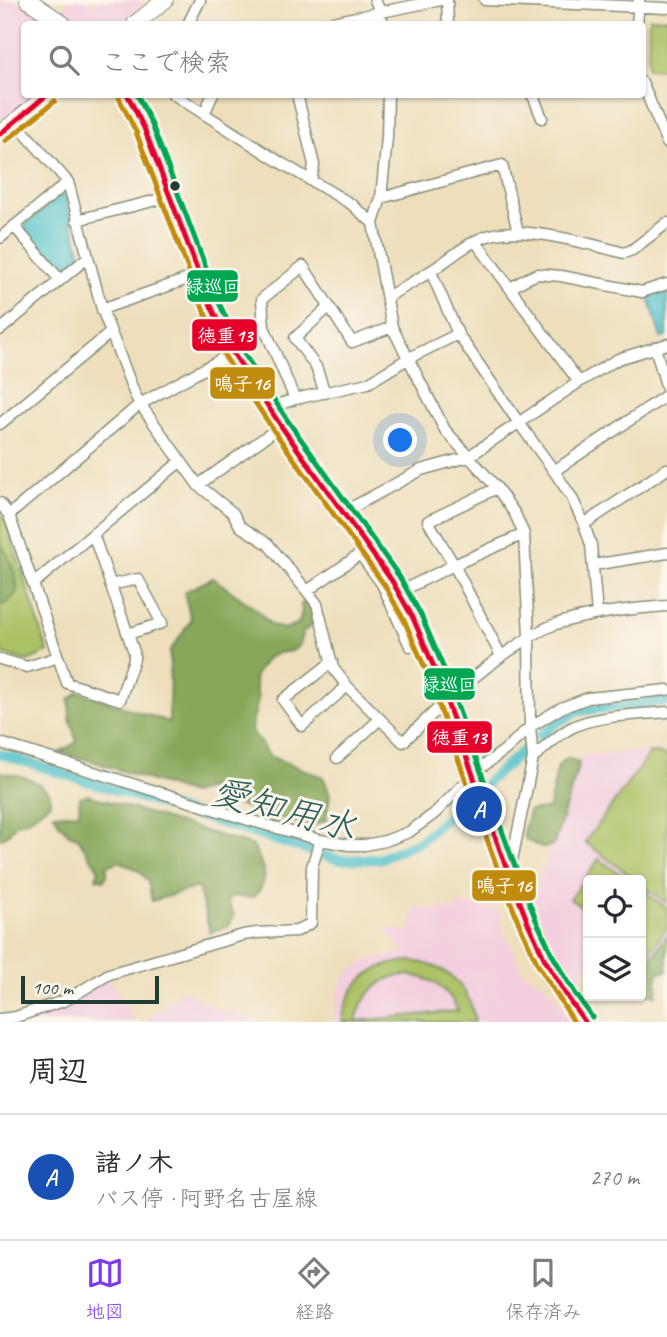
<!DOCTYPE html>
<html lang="ja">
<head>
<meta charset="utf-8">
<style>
	body { margin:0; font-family:Caveat,"Klee One",sans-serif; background:#f2f2f3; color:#2b2b33 }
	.controls { position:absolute; right:21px; bottom:21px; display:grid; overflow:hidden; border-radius:7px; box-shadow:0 2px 5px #0004 }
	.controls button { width:63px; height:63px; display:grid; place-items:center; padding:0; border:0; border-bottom:2px solid #e1e1e2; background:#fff; color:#2b2b33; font:35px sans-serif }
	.scale { position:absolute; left:21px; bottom:18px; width:138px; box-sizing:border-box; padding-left:7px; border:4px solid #1f3d34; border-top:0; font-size:19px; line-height:24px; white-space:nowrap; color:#1f3d34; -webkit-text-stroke:5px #fbf7ec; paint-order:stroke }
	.you { position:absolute; left:401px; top:441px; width:24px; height:24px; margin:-18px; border:5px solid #fff; border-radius:50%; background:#1a73e8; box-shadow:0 0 0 10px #1a73e833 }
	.badge { display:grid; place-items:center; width:46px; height:46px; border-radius:50%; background:#7c3aed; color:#fff; font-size:23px; font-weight:700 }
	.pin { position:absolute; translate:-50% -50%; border:4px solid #fff; box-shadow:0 2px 7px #0006 }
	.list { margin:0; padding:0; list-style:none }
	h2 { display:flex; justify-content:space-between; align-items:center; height:91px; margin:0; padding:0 28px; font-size:30px }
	h2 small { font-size:23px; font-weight:400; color:#7c7c81 }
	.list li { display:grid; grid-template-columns:46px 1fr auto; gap:21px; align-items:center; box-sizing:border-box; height:126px; padding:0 28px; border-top:2px solid #e1e1e2 }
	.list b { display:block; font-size:26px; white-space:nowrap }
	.list p { margin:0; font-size:23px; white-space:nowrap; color:#7c7c81 }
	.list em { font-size:23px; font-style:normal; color:#7c7c81 }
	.icon { flex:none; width:38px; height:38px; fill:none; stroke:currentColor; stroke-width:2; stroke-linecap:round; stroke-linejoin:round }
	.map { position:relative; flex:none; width:667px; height:1022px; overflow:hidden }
	.search { position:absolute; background:#fff; box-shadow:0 2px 5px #0004; left:21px; right:21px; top:21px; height:77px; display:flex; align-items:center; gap:18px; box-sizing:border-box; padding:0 24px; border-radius:7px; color:#7c7c81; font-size:26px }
	.sheet { height:217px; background:#fff }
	nav { display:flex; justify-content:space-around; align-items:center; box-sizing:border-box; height:98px; border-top:2px solid #e1e1e2; background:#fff; font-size:19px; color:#7c7c81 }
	nav a { display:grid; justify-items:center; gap:4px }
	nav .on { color:#7c3aed }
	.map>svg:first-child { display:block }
</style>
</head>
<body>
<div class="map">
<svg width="667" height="1022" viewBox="0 0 667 1022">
	<rect width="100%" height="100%" fill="#fbf7ec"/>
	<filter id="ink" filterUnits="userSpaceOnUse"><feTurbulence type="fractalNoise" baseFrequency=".0143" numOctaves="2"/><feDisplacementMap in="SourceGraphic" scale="14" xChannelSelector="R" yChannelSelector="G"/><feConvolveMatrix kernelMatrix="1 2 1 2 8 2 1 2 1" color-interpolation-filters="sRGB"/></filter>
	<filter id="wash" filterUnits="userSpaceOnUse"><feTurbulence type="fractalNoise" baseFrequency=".00686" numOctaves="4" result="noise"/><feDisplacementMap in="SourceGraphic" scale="28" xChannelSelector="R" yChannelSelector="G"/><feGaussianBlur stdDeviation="1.57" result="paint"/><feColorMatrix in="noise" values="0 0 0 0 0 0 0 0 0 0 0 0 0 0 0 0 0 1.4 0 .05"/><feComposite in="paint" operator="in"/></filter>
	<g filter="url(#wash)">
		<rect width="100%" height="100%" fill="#eedebc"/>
		<path fill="#f3cfdf" d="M0 0H18L54 24H24V94L33 95 0 122Z
			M68 0H84L91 6 95 0H138L141 4 140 9 120 24H75L61 14Z
			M658 750 667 754V937L641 972V880H588V967L575 987 531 902 580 756Z
			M457 903 500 910 502 928 523 971 544 984 576 1022H333L340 986 345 977 358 965 375 958 404 953 385 928 410 932 415 907 439 911 440 907 455 910Z
			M107 977 136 1022H12Z
			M183 990 213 1008 244 1017 254 1022H144Z"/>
		<path fill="#abc165" stroke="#657f4c" stroke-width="2" fill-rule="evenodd" d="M649 18H667V69L648 68Z
			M0 514 5 519 48 652 27 661 0 653Z
			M650 753H657L667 756V903L641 884V880H636L585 842Z
			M599 859 629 880H588V912L570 899Z
			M641 889 667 908V928L647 955 641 950Z
			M410 961C446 964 470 986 475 1022H342C348 982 371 964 410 961ZM403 975C428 975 448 987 458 1011L356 1021C361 997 378 978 403 975Z"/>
		<path fill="#88a75a" stroke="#547247" stroke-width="2" d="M0 542C7 553 21 581 16 593 13 599 8 602 2 605L0 604Z
			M213 578 258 611 271 625 284 629 299 623 302 611 301 604 306 602 310 606 315 616 311 626 302 633 300 645 292 651 278 653 267 658 254 677 258 699 251 729 269 756 323 777 330 794 326 820 311 827 218 799 212 787 192 794 101 764C88 759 74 757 60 752L77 742 70 719 69 700 78 692 169 722 170 651 191 620 184 592Z
			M567 758 578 762 579 764 554 844 545 848H542L525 839 523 833 529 811 545 809 549 807 558 766Z
			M0 772C21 775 36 778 50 794V803L29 819 16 824 7 835 0 839Z
			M88 795 253 846C263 868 273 880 252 898L233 896 228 899 229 906 234 915 230 925 210 933 198 887 152 901 148 882 141 872 120 861 107 866V875L104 880 96 878 99 870 77 837 69 834 60 825 54 814 79 813 80 797Z
			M667 935V971L659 972C654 979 660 988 656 996L641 989V971Z"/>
		<path fill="#54c2cb" stroke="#3a8080" stroke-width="2" d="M61 195H65L81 255 80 258 61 272 25 229V225Z
			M667 288V337L661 338 648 294Z"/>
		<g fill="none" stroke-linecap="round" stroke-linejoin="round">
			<path stroke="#54c2cb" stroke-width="10" d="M540 736 553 725 578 711 667 701
				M0 754 339 860 379 859 420 841 524 750"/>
		</g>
	</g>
	<g filter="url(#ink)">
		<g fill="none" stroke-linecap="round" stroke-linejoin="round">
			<defs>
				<path id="street" d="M375 0 381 13 383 24
					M447 0 448 24
					M485 0 667 8
					M188 24 200 0
					M322 24 441 0
					M637 24 639 0
					M642 82 667 143
					M173 94 278 161 351 204 373 223
					M297 94 314 165 311 181
					M388 94 387 138 381 198 373 223 392 327 445 430 497 488 515 514 524 534 529 637 530 727 533 758 512 860 505 864
					M531 94 534 98 542 118
					M204 114 213 94
					M15 122 68 182 102 309 135 395 140 404 198 485 233 513 240 526 268 544 307 591 317 604 333 668 347 686 403 742C439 707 476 672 518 645 529 637 542 629 556 624 592 613 629 609 667 606
					M381 198 502 165 518 232
					M77 220 169 197
					M14 226 60 280
					M0 238 68 182
					M476 242 579 382
					M431 272 458 334 519 423 554 471 572 498 584 524 591 545 597 614
					M511 288 524 280 537 274 561 276 642 292 667 284
					M387 297C402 288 419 279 434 269 452 257 473 238 495 234 528 227 591 244 624 253L632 250 667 223
					M102 309 199 275
					M0 330 87 258
					M655 347 667 389
					M325 393 316 367 295 338 329 307
					M295 399 264 327 262 299 303 266 352 342 392 327
					M269 408 295 399 368 383 409 358 458 334
					M0 424 110 333
					M554 471 667 395
					M198 485 281 426
					M497 488 428 521 454 565 501 656
					M0 503 9 515 33 584 181 461
					M342 513 421 470 468 457 579 382 618 359 667 344
					M9 515 140 404 233 353
					M584 524 667 469
					M360 554 382 584 410 646
					M593 565 667 553
					M33 584 67 683 120 700 134 659V652L93 534
					M110 585 138 579 162 623 128 634
					M307 591 363 552
					M399 592 454 565 524 534
					M0 659 27 667 58 657
					M332 662 283 700 302 726 347 686
					M0 743 252 821 320 840 349 845H365L385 841 409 832 434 814 479 769 505 750 530 727 561 708 588 698 667 690
					M337 758 380 719
					M533 758C546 747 558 734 573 727 596 715 640 715 667 712
					M0 1019 16 1017 66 1000 109 974 243 935 257 933 297 931 311 923 312 867 320 840"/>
				<path id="secondary" d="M28 0 63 24
					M135 24 165 0
					M127 94 144 128 212 308 233 353 281 426 392 581 413 618 436 672 505 864 528 923 545 960 568 998 585 1022
					M0 134 49 94"/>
			</defs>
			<use href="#street" stroke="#868e78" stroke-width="13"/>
			<use href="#secondary" stroke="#868e78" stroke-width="18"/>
			<use href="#street" stroke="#fff" stroke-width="10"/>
			<use href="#secondary" stroke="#fff" stroke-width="16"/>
			<defs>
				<path id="bus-1" d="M127 94 144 128 212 308 233 353 281 426 392 581 413 618 436 672 505 864 528 923 545 960 568 998 585 1022
					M0 134 48 94"/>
				<path id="bus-2" d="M119 98 136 132 204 311 225 357 274 431 385 586 405 622 428 675 497 867 520 926 538 965 574 1022
					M6 141 55 101"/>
				<path id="bus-3" d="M137 94 152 125 220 305 241 349 288 421 399 576 421 615 444 669 513 861 536 920 553 956 575 993 592 1017"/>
			</defs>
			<use href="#bus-1" stroke="#fbf7ec" stroke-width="10"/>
			<use href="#bus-2" stroke="#fbf7ec" stroke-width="10"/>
			<use href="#bus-3" stroke="#fbf7ec" stroke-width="10"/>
			<use href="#bus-1" stroke="#e4002b" stroke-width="5"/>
			<use href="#bus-2" stroke="#c18c0d" stroke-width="5"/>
			<use href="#bus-3" stroke="#00a651" stroke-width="5"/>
		</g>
	</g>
	<circle fill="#1f3d34" stroke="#fbf7ec" stroke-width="2.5" cx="175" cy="186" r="6"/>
	<g text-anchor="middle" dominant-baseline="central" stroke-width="6" stroke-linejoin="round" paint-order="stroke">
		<g font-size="37" font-style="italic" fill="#2c5e5a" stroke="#fbf7ec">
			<text transform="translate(284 809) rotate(15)">愛知用水</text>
		</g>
	</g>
	<g stroke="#fbf7ec" stroke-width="2.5">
		<rect x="186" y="269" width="53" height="34" rx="7" fill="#00a651"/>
		<rect x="191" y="318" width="67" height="34" rx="7" fill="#e4002b"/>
		<rect x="209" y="366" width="67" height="34" rx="7" fill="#c18c0d"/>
		<rect x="423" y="667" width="53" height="34" rx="7" fill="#00a651"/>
		<rect x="426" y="720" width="67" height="34" rx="7" fill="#e4002b"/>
		<rect x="471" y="869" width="66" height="33" rx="7" fill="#c18c0d"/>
	</g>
	<g font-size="19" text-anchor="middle" font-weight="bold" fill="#fff">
		<text x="213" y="293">緑巡回</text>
		<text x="225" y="342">徳重13</text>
		<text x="242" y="390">鳴子16</text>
		<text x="449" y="691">緑巡回</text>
		<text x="459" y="744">徳重13</text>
		<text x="504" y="892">鳴子16</text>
	</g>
</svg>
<div class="controls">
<button><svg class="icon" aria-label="locate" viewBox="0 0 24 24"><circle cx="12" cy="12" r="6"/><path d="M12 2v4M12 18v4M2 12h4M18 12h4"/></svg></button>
<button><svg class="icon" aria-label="layers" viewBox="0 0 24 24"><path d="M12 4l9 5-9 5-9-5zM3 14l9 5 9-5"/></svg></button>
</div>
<div class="scale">100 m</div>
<div class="you"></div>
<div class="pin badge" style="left:479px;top:809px;background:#1a4fb4">A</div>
<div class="search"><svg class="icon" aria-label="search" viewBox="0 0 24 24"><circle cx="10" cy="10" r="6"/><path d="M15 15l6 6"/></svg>ここで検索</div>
</div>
<section class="sheet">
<h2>周辺<small></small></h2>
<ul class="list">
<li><span class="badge" style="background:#1a4fb4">A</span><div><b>諸ノ木</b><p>バス停 · 阿野名古屋線</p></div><em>270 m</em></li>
</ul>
</section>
<nav>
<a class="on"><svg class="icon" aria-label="map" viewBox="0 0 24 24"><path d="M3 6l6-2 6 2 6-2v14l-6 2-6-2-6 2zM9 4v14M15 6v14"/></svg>地図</a>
<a><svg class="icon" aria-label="directions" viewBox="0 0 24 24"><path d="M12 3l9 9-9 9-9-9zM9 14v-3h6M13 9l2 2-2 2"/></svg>経路</a>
<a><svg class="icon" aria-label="saved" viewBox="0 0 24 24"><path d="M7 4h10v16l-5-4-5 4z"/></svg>保存済み</a>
</nav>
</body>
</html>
